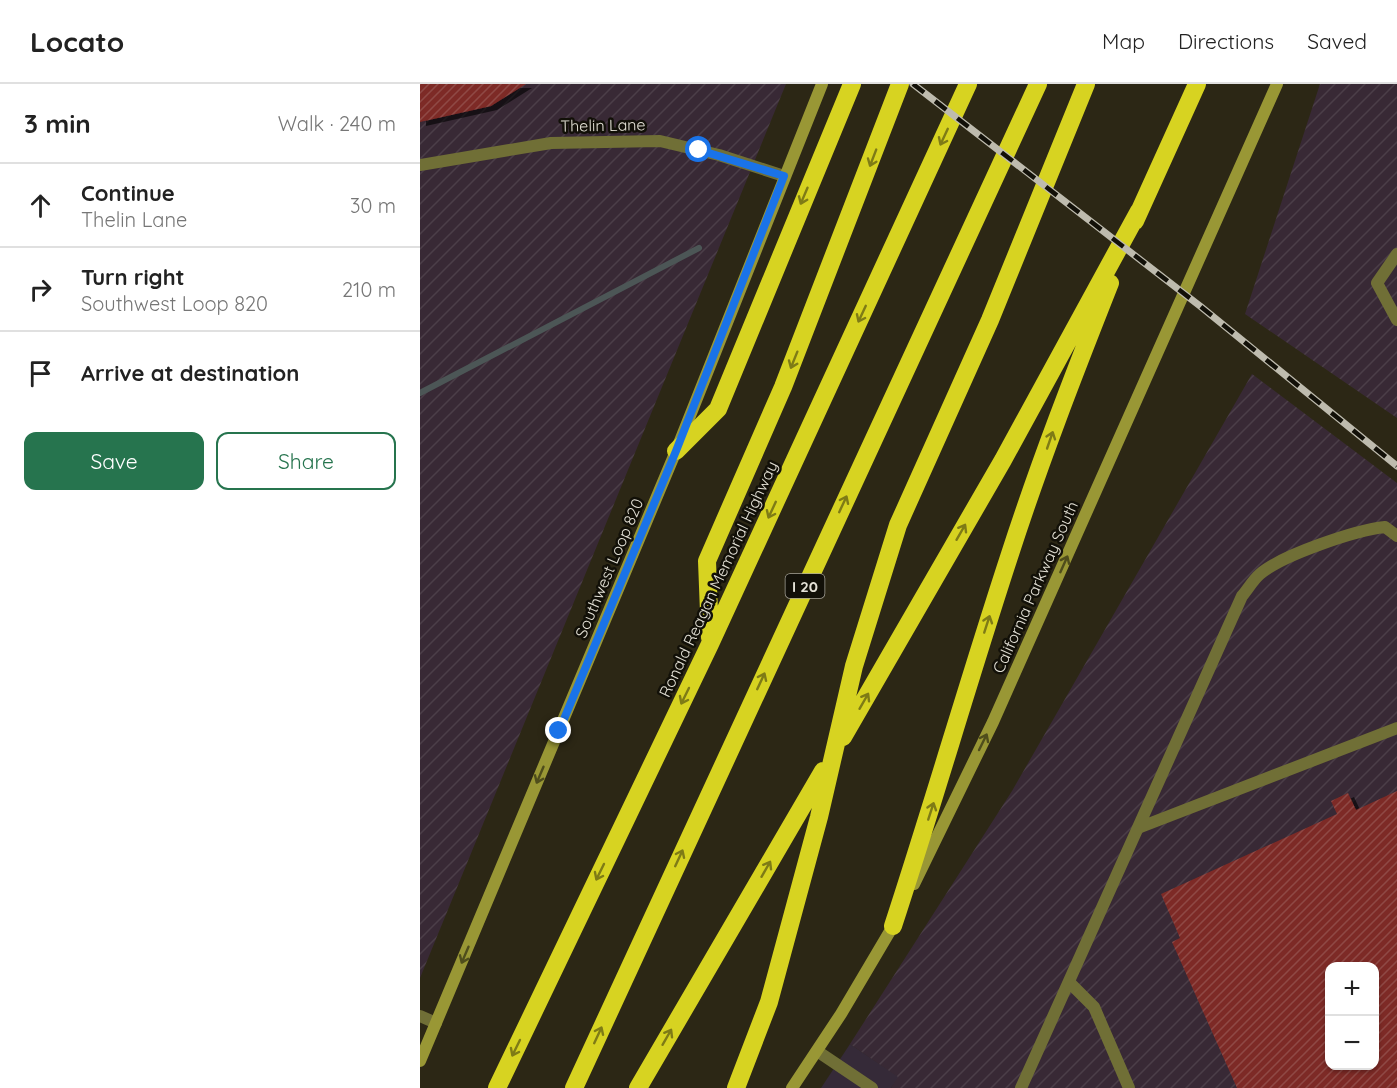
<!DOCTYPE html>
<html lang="en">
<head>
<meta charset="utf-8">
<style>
	body { margin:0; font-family:Quicksand,sans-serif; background:#f2f2f2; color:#222 }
	.controls { position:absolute; right:18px; bottom:18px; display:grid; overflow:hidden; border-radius:12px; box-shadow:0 2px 4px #0004 }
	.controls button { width:54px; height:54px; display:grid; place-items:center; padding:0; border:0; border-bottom:2px solid #e0e0e0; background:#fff; color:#222; font:30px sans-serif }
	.stop { position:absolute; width:18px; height:18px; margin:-14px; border:4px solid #1a73e8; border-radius:50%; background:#fff }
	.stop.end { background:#1a73e8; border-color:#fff; box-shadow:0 2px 6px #0008 }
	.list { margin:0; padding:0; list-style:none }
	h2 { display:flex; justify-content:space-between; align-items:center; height:78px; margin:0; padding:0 24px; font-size:26px }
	h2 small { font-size:20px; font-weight:400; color:#767676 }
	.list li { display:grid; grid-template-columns:39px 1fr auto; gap:18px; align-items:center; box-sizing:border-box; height:84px; padding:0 24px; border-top:2px solid #e0e0e0 }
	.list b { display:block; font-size:22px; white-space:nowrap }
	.list p { margin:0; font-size:20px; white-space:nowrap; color:#767676 }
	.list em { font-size:20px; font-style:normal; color:#767676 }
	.actions { display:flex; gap:12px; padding:18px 24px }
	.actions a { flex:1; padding:14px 0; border:2px solid #26744e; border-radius:12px; text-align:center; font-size:21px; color:#26744e }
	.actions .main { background:#26744e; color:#fff }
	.icon { flex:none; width:33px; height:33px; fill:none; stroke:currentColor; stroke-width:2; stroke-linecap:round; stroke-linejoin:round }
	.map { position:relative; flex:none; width:977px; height:1004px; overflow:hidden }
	header { display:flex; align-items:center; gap:36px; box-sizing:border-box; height:84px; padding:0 30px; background:#fff; border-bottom:2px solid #e0e0e0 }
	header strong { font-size:28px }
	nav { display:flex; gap:33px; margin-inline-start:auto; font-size:21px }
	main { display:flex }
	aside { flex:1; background:#fff }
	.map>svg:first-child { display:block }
</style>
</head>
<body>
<header>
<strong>Locato</strong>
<nav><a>Map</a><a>Directions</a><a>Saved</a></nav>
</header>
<main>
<aside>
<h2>3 min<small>Walk · 240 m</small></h2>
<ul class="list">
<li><svg class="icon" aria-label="ahead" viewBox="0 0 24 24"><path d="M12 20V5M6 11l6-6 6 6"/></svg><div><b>Continue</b><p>Thelin Lane</p></div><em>30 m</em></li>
<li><svg class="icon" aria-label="right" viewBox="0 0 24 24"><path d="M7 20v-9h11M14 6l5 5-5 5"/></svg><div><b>Turn right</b><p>Southwest Loop 820</p></div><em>210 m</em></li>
<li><svg class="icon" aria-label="arrive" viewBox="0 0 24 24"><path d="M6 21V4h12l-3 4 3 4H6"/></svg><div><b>Arrive at destination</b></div></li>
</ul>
<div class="actions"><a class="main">Save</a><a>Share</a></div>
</aside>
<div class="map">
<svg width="977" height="1004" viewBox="0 0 977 1004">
	<defs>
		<pattern id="industrial-furrows" width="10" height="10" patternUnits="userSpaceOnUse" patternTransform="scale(1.5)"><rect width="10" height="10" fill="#382935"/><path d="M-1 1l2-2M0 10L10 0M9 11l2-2" fill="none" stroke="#4b3e48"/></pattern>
		<pattern id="building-hatch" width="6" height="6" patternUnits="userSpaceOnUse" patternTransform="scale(1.5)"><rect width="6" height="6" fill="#7d2a26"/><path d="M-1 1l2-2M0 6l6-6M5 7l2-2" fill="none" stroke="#8f4945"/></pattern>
		<filter id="shadow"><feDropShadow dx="6" dy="4" stdDeviation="0" flood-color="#0009"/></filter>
	</defs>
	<rect width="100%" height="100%" fill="#2c2715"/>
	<path fill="#352a38" d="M430 960 479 993 471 1004H401Z"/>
	<path fill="url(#industrial-furrows)" fill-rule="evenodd" d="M0 0H366L0 894Z
		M900 0H977V334L825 230Z
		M832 290 977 399V1004H471L478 993 430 960 592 707ZM910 882H954V982H910Z"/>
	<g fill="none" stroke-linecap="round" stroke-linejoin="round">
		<path stroke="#4c5656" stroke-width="6" d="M0 309 279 164"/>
	</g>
	<path fill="url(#building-hatch)" fill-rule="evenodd" filter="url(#shadow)" d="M0 0H106L71 22 0 38Z
		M977 707V1004H817L752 858 760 854 741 810 917 730 911 717 928 709 936 726ZM910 882H954V982H910Z"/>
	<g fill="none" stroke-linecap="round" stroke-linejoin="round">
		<path stroke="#706f36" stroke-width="12" d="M977 170 957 199 977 236
			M718 744 977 644
			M649 898 674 923 709 1004
			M0 932 16 939
			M397 967 452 1004
			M601 1004 822 512C828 505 833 496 840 490 862 471 936 446 965 443L977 452"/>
		<path stroke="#706f36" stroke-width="12" d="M0 81 131 59 240 57 299 71 364 92"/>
		<path stroke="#999735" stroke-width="12" d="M494 800 573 638 857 0
			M0 977 256 367 402 0
			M372 1004 421 930 476 837"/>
		<path stroke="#d7d321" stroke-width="18" d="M715 137 777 0
			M256 367 298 325 432 0
			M290 554 287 477 363 303 480 0
			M423 653 583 376 719 127
			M473 842C513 720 549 595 589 473 619 380 654 290 690 199
			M77 1004 290 560 548 0
			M154 1004 618 0
			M218 1004 403 687
			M316 1004 349 918 399 733 434 582 478 441 570 236 666 0"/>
		<defs>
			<path id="rail" d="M493 0 780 222 977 382"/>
		</defs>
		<use href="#rail" stroke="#bebbae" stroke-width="7"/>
		<use href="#rail" stroke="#121008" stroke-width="4.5" stroke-dasharray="14" stroke-linecap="butt"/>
	</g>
	<defs><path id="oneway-shaft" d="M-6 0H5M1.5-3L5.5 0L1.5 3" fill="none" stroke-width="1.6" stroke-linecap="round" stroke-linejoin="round" transform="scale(1.5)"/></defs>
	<g stroke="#7e7b16">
		<use href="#oneway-shaft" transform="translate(524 53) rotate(115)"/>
		<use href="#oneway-shaft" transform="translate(453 74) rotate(111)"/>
		<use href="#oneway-shaft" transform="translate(384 112) rotate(113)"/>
		<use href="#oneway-shaft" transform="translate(442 230) rotate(115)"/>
		<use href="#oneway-shaft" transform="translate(374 276) rotate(112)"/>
		<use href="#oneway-shaft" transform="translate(630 356) rotate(-71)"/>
		<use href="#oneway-shaft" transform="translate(423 420) rotate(-65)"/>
		<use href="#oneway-shaft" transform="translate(352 426) rotate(115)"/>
		<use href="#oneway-shaft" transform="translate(541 448) rotate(-60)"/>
		<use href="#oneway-shaft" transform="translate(567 540) rotate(-72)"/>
		<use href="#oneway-shaft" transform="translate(341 597) rotate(-65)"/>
		<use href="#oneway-shaft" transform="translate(265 612) rotate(116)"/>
		<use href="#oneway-shaft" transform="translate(444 617) rotate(-60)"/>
		<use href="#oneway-shaft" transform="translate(511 727) rotate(-72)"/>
		<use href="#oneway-shaft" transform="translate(259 774) rotate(-65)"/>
		<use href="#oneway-shaft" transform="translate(346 785) rotate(-60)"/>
		<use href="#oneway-shaft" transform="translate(180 788) rotate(116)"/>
		<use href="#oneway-shaft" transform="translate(178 951) rotate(-65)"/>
		<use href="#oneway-shaft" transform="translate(247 953) rotate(-60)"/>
		<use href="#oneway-shaft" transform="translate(96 964) rotate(116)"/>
	</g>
	<g stroke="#4f4d1c">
		<use href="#oneway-shaft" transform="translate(644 480) rotate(-66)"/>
		<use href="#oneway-shaft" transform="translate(563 658) rotate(-64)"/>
		<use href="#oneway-shaft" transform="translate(120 691) rotate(113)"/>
		<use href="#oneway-shaft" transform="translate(45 871) rotate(113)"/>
	</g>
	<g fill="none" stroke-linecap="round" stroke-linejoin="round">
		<path stroke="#1a73e8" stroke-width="8" d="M139 647 256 367 364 92 279 66"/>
	</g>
	<g text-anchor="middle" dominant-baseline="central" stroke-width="5" stroke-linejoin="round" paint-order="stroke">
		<rect fill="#121008" stroke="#a5a298" stroke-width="1.5" x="365.5" y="490" width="39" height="24" rx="4.5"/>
		<g font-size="15" font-weight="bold" fill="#e4e1d6">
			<text x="385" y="502">I 20</text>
		</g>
		<g font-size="16" fill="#e4e1d6" stroke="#121008">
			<text transform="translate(183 41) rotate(-1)">Thelin Lane</text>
			<text transform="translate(189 484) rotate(-67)">Southwest Loop 820</text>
			<text transform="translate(298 495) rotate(-65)">Ronald Reagan Memorial Highway</text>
			<text transform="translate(615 503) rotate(-66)">California Parkway South</text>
		</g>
	</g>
</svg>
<div class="controls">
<button>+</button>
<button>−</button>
</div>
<div class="stop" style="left:279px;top:66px"></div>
<div class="stop end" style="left:139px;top:647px"></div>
</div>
</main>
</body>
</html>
